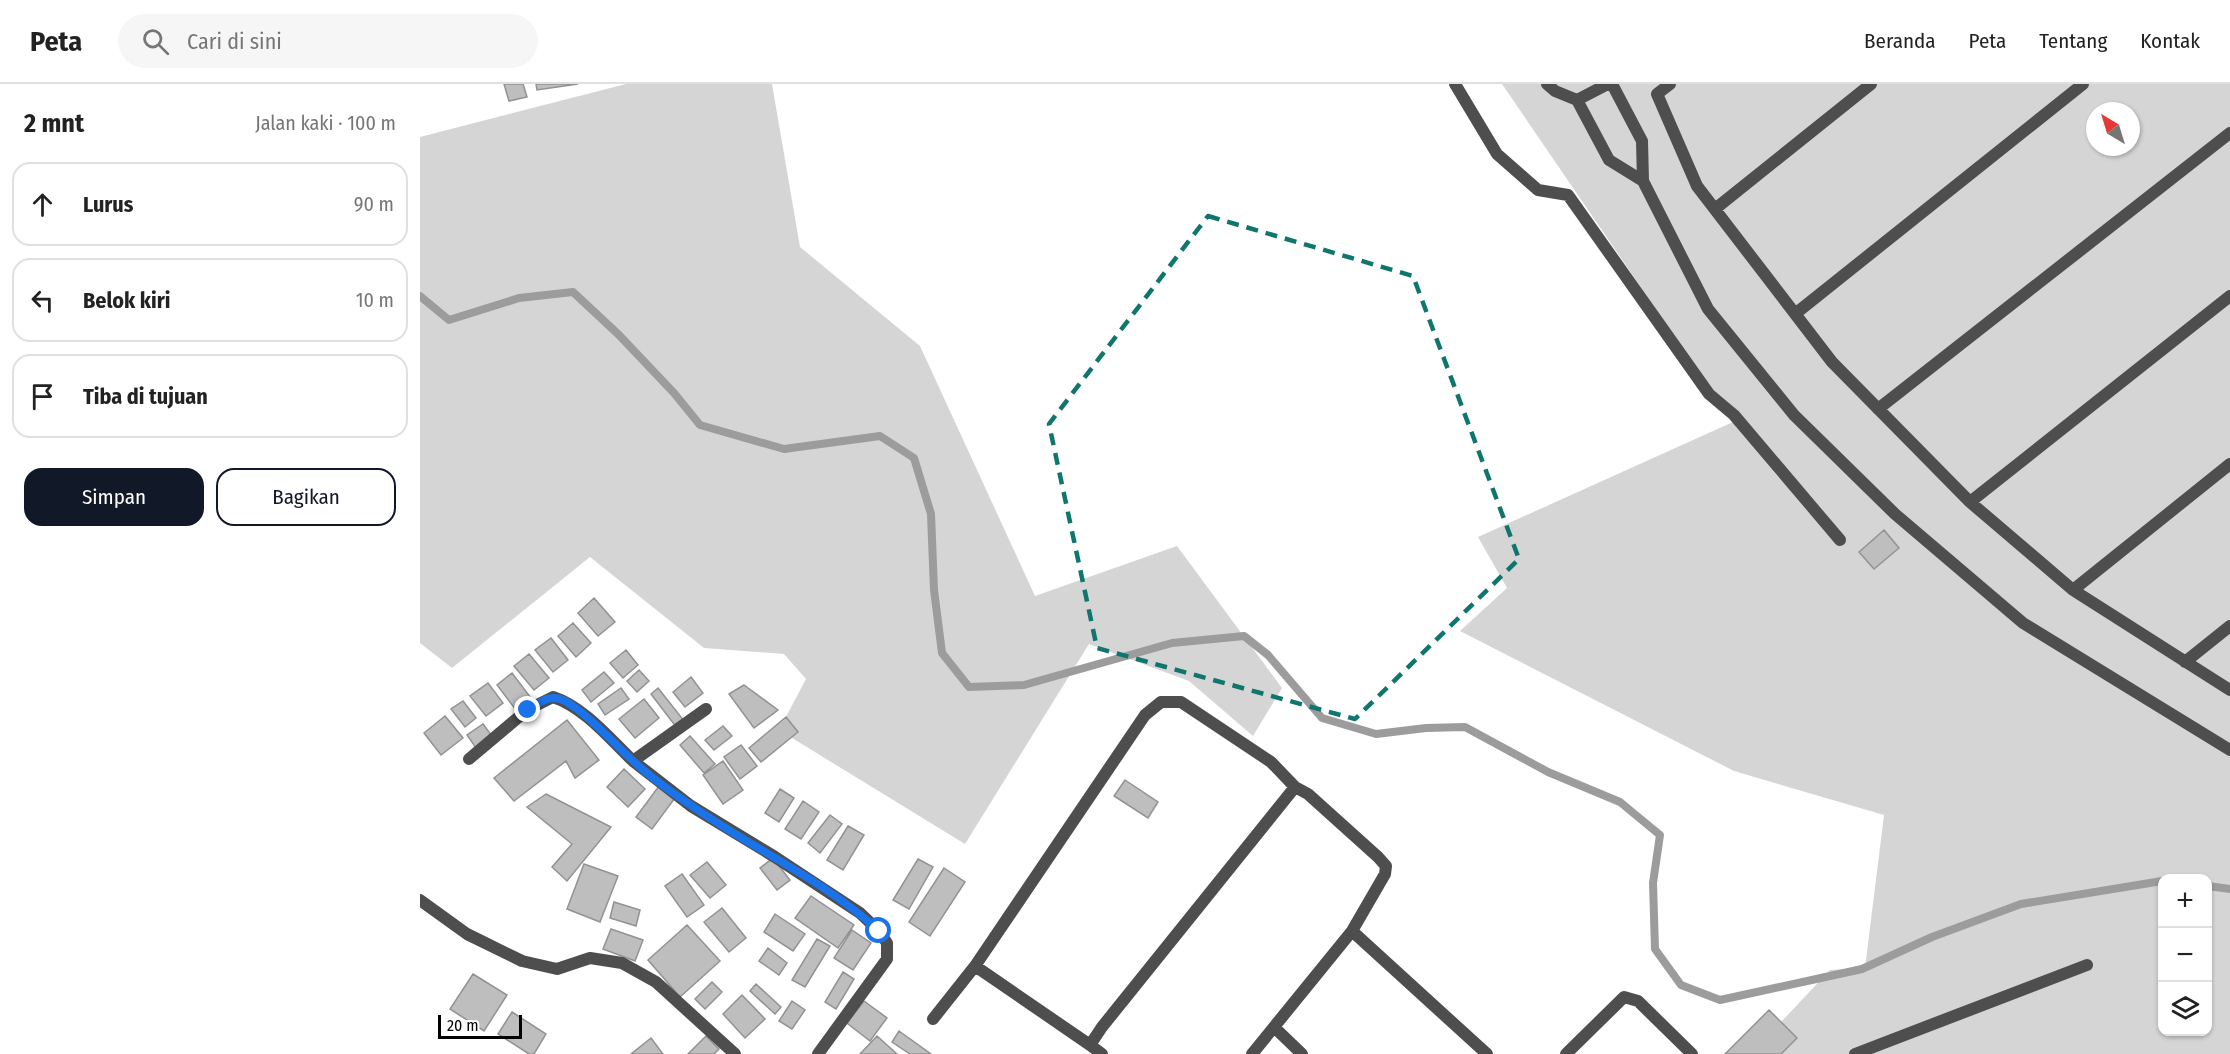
<!DOCTYPE html>
<html lang="id">
<head>
<meta charset="utf-8">
<style>
	body { margin:0; font-family:"Fira Sans Condensed",sans-serif; background:#f6f6f6; color:#222 }
	.controls { position:absolute; right:18px; bottom:18px; display:grid; overflow:hidden; border-radius:12px; box-shadow:0 2px 4px #0004 }
	.controls button { width:54px; height:54px; display:grid; place-items:center; padding:0; border:0; border-bottom:2px solid #e0e0e0; background:#fff; color:#222; font:30px sans-serif }
	.compass { position:absolute; left:1666px; top:18px; width:54px; height:54px; border-radius:50%; background:#fff; box-shadow:0 2px 4px #0004; rotate:322deg }
	.scale { position:absolute; left:18px; bottom:15px; width:84px; box-sizing:border-box; padding-left:6px; border:3px solid #000; border-top:0; font-size:16px; line-height:21px; white-space:nowrap; color:#000; -webkit-text-stroke:4px #fff; paint-order:stroke }
	.stop { position:absolute; width:18px; height:18px; margin:-14px; border:4px solid #1a73e8; border-radius:50%; background:#fff }
	.stop.end { background:#1a73e8; border-color:#fff; box-shadow:0 2px 6px #0008 }
	.list { margin:0; padding:0; list-style:none }
	h2 { display:flex; justify-content:space-between; align-items:center; height:78px; margin:0; padding:0 24px; font-size:26px }
	h2 small { font-size:20px; font-weight:400; color:#767676 }
	.list li { display:grid; grid-template-columns:39px 1fr auto; gap:18px; align-items:center; box-sizing:border-box; height:84px; margin:0 12px 12px; padding:0 12px; border:2px solid #e0e0e0; border-radius:18px }
	.list b { display:block; font-size:22px; white-space:nowrap }
	.list em { font-size:20px; font-style:normal; color:#767676 }
	.actions { display:flex; gap:12px; padding:18px 24px }
	.actions a { flex:1; padding:14px 0; border:2px solid #111827; border-radius:18px; text-align:center; font-size:21px; color:#111827 }
	.actions .main { background:#111827; color:#fff }
	.icon { flex:none; width:33px; height:33px; fill:none; stroke:currentColor; stroke-width:2; stroke-linecap:round; stroke-linejoin:round }
	.map { position:relative; flex:none; width:1810px; height:970px; overflow:hidden }
	header { display:flex; align-items:center; gap:36px; box-sizing:border-box; height:84px; padding:0 30px; background:#fff; border-bottom:2px solid #e0e0e0 }
	header strong { font-size:28px }
	nav { display:flex; gap:33px; margin-inline-start:auto; font-size:21px }
	.search { width:420px; height:54px; background:#f6f6f6; display:flex; align-items:center; gap:15px; box-sizing:border-box; padding:0 21px; border-radius:33px; color:#767676; font-size:22px }
	main { display:flex }
	aside { flex:1; background:#fff }
	.map>svg:first-child { display:block }
</style>
</head>
<body>
<header>
<strong>Peta</strong>
<div class="search"><svg class="icon" aria-label="search" viewBox="0 0 24 24"><circle cx="10" cy="10" r="6"/><path d="M15 15l6 6"/></svg>Cari di sini</div>
<nav><a>Beranda</a><a>Peta</a><a>Tentang</a><a>Kontak</a></nav>
</header>
<main>
<aside>
<h2>2 mnt<small>Jalan kaki · 100 m</small></h2>
<ul class="list">
<li><svg class="icon" aria-label="ahead" viewBox="0 0 24 24"><path d="M12 20V5M6 11l6-6 6 6"/></svg><div><b>Lurus</b></div><em>90 m</em></li>
<li><svg class="icon" aria-label="left" viewBox="0 0 24 24"><path d="M17 20v-9H6M10 6l-5 5 5 5"/></svg><div><b>Belok kiri</b></div><em>10 m</em></li>
<li><svg class="icon" aria-label="arrive" viewBox="0 0 24 24"><path d="M6 21V4h12l-3 4 3 4H6"/></svg><div><b>Tiba di tujuan</b></div></li>
</ul>
<div class="actions"><a class="main">Simpan</a><a>Bagikan</a></div>
</aside>
<div class="map">
<svg width="1810" height="970" viewBox="0 0 1810 970">
	<rect width="100%" height="100%" fill="#fff"/>
	<path fill="#d5d5d5" fill-rule="evenodd" d="M206 0H352L380 163 500 262 615 512 757 462 862 604 833 652 769 597 669 560 545 760 359 646 386 595 364 570 284 564 170 473 32 584 0 559V53Z
		M1082 0H1810V970H1331L1410 886 1445 884 1464 731 1314 687 1040 547 1087 504 1058 453 1313 338ZM1675 27H1711V63H1675ZM1742 794H1788V948H1742Z"/>
	<g fill="none" stroke-linecap="round" stroke-linejoin="round">
		<path stroke="#9c9c9c" stroke-width="8" d="M0 212 29 236 99 214 153 208 199 251 254 309 280 341 364 365 460 352 494 374 511 430 514 506 522 569 549 603 604 601 752 559 824 552 848 571 902 634 956 650 1006 644 1045 643 1128 688 1200 718 1240 751 1233 799 1235 865 1261 901 1300 916 1442 885 1512 853 1601 820 1742 797
			M1788 802 1810 805"/>
	</g>
	<path fill="#bebebe" stroke="#929292" stroke-width="1.5" d="M84 0H103L107 13 89 17Z
		M116 0H158L117 6Z
		M1464 446 1479 464 1454 485 1439 468Z
		M174 514 195 538 178 552 158 529Z
		M153 539 171 559 156 573 138 552Z
		M131 554 148 576 133 588 115 566Z
		M206 566 218 581 203 594 190 579Z
		M109 570 129 594 114 606 94 582Z
		M219 586 229 597 217 608 207 597Z
		M184 588 194 599 171 618 162 606Z
		M92 589 111 614 96 626 77 601Z
		M271 593 283 609 265 623 253 608Z
		M68 599 83 619 66 632 50 612Z
		M324 601 358 626 334 644 309 610Z
		M201 604 209 615 185 631 178 620Z
		M238 604 265 638 257 644 231 610Z
		M224 615 239 634 215 654 199 635Z
		M43 617 56 634 45 643 31 625Z
		M25 632 43 654 21 671 4 649Z
		M366 633 378 648 341 678 329 664Z
		M147 636 179 676 155 694 146 677 94 717 74 694Z
		M63 640 72 652 56 664 47 651Z
		M303 642 312 652 294 666 285 656Z
		M270 652 295 680 284 689 260 661Z
		M321 661 337 682 320 695 304 673Z
		M303 677 323 706 303 720 283 691Z
		M204 685 225 705 208 723 187 703Z
		M705 696 738 718 728 734 694 712Z
		M239 702 255 714 232 745 216 733Z
		M360 705 374 714 359 738 345 729Z
		M126 710 191 743 147 797 132 783 152 760 107 723Z
		M383 717 399 728 381 755 365 745Z
		M410 731 422 740 400 769 388 759Z
		M428 742 444 751 423 786 407 776Z
		M353 774 370 796 357 806 340 784Z
		M498 775 513 783 489 825 473 816Z
		M287 778 306 801 290 814 270 791Z
		M164 780 198 792 180 838 147 825Z
		M524 784 545 798 510 852 489 838Z
		M262 790 284 821 267 833 245 802Z
		M391 812 434 841 418 864 375 834Z
		M194 818 220 826 216 842 190 834Z
		M302 824 326 854 309 868 284 838Z
		M355 830 385 850 373 867 344 848Z
		M267 841 300 877 260 913 228 876Z
		M191 845 223 856 215 877 183 865Z
		M432 846 451 859 433 886 414 874Z
		M397 855 410 862 385 903 372 896Z
		M348 864 367 879 359 891 339 877Z
		M423 888 434 895 416 925 405 918Z
		M53 890 87 911 64 947 30 925Z
		M292 898 302 908 285 925 275 915Z
		M336 900 361 923 355 930 330 907Z
		M322 911 345 935 325 954 303 930Z
		M372 917 385 926 372 945 359 937Z
		M444 917 467 934 450 957 427 939Z
		M1349 926 1377 954 1361 970H1305Z
		M92 928 126 950 114 970H109L78 950Z
		M479 947 511 970H490L472 958Z
		M286 952 299 965 294 970H268Z
		M457 952 477 970H440Z
		M231 954 243 970H211Z"/>
	<g fill="none" stroke-linecap="round" stroke-linejoin="round">
		<path stroke="#4e4e4e" stroke-width="12" d="M1435 970 1667 881"/>
		<path stroke="#4e4e4e" stroke-width="12" d="M1035 0 1077 70 1118 106 1148 111 1289 310 1314 331 1420 456
			M1127 0 1135 7 1157 16 1189 76 1223 97
			M1192 0 1222 57 1223 97 1288 225 1374 331 1475 430 1603 539 1810 666
			M1250 0 1237 10 1277 102 1412 278 1550 418 1653 506 1810 606
			M1157 16 1188 0
			M1295 125 1451 0
			M1375 230 1663 0
			M1458 325 1810 49
			M1550 418 1810 212
			M1653 506 1810 380
			M1765 578 1810 542
			M49 675 107 626 133 613C164 623 190 655 213 677L286 625
			M213 677 271 722 355 773 440 829 459 847 467 859V875L398 970
			M0 816 47 850 102 877 137 885 170 874 202 879 236 898 315 970
			M932 847 1067 970
			M555 882 670 961
			M513 935 555 882 725 631 741 618H761L851 678 875 703
			M855 944 882 970
			M682 970 670 961 682 943 875 703 888 710 958 773 966 782 965 790 932 847 832 970
			M1146 970 1204 913 1218 917 1272 970"/>
	</g>
	<g fill="none" stroke-linecap="round" stroke-linejoin="round">
		<path stroke="#1a73e8" stroke-width="8" d="M108 626C120 618 131 609 145 617 169 631 190 656 211 675 229 692 251 708 272 722 333 765 404 796 459 847"/>
	</g>
	<path fill="none" stroke="#0f766e" stroke-width="4.5" stroke-dasharray="12 8" stroke-linejoin="round" d="M788 132 993 192 1099 475 935 635 677 564 629 340Z"/>
</svg>
<div class="controls">
<button>+</button>
<button>−</button>
<button><svg class="icon" aria-label="layers" viewBox="0 0 24 24"><path d="M12 4l9 5-9 5-9-5zM3 14l9 5 9-5"/></svg></button>
</div>
<svg class="compass" viewBox="-18 -18 36 36"><path d="M0-13l5 13h-10z" fill="#e53935"/><path d="M0 13l5-13h-10z" fill="#767676"/></svg>
<div class="scale">20 m</div>
<div class="stop" style="left:459px;top:847px"></div>
<div class="stop end" style="left:108px;top:626px"></div>
</div>
</main>
</body>
</html>
